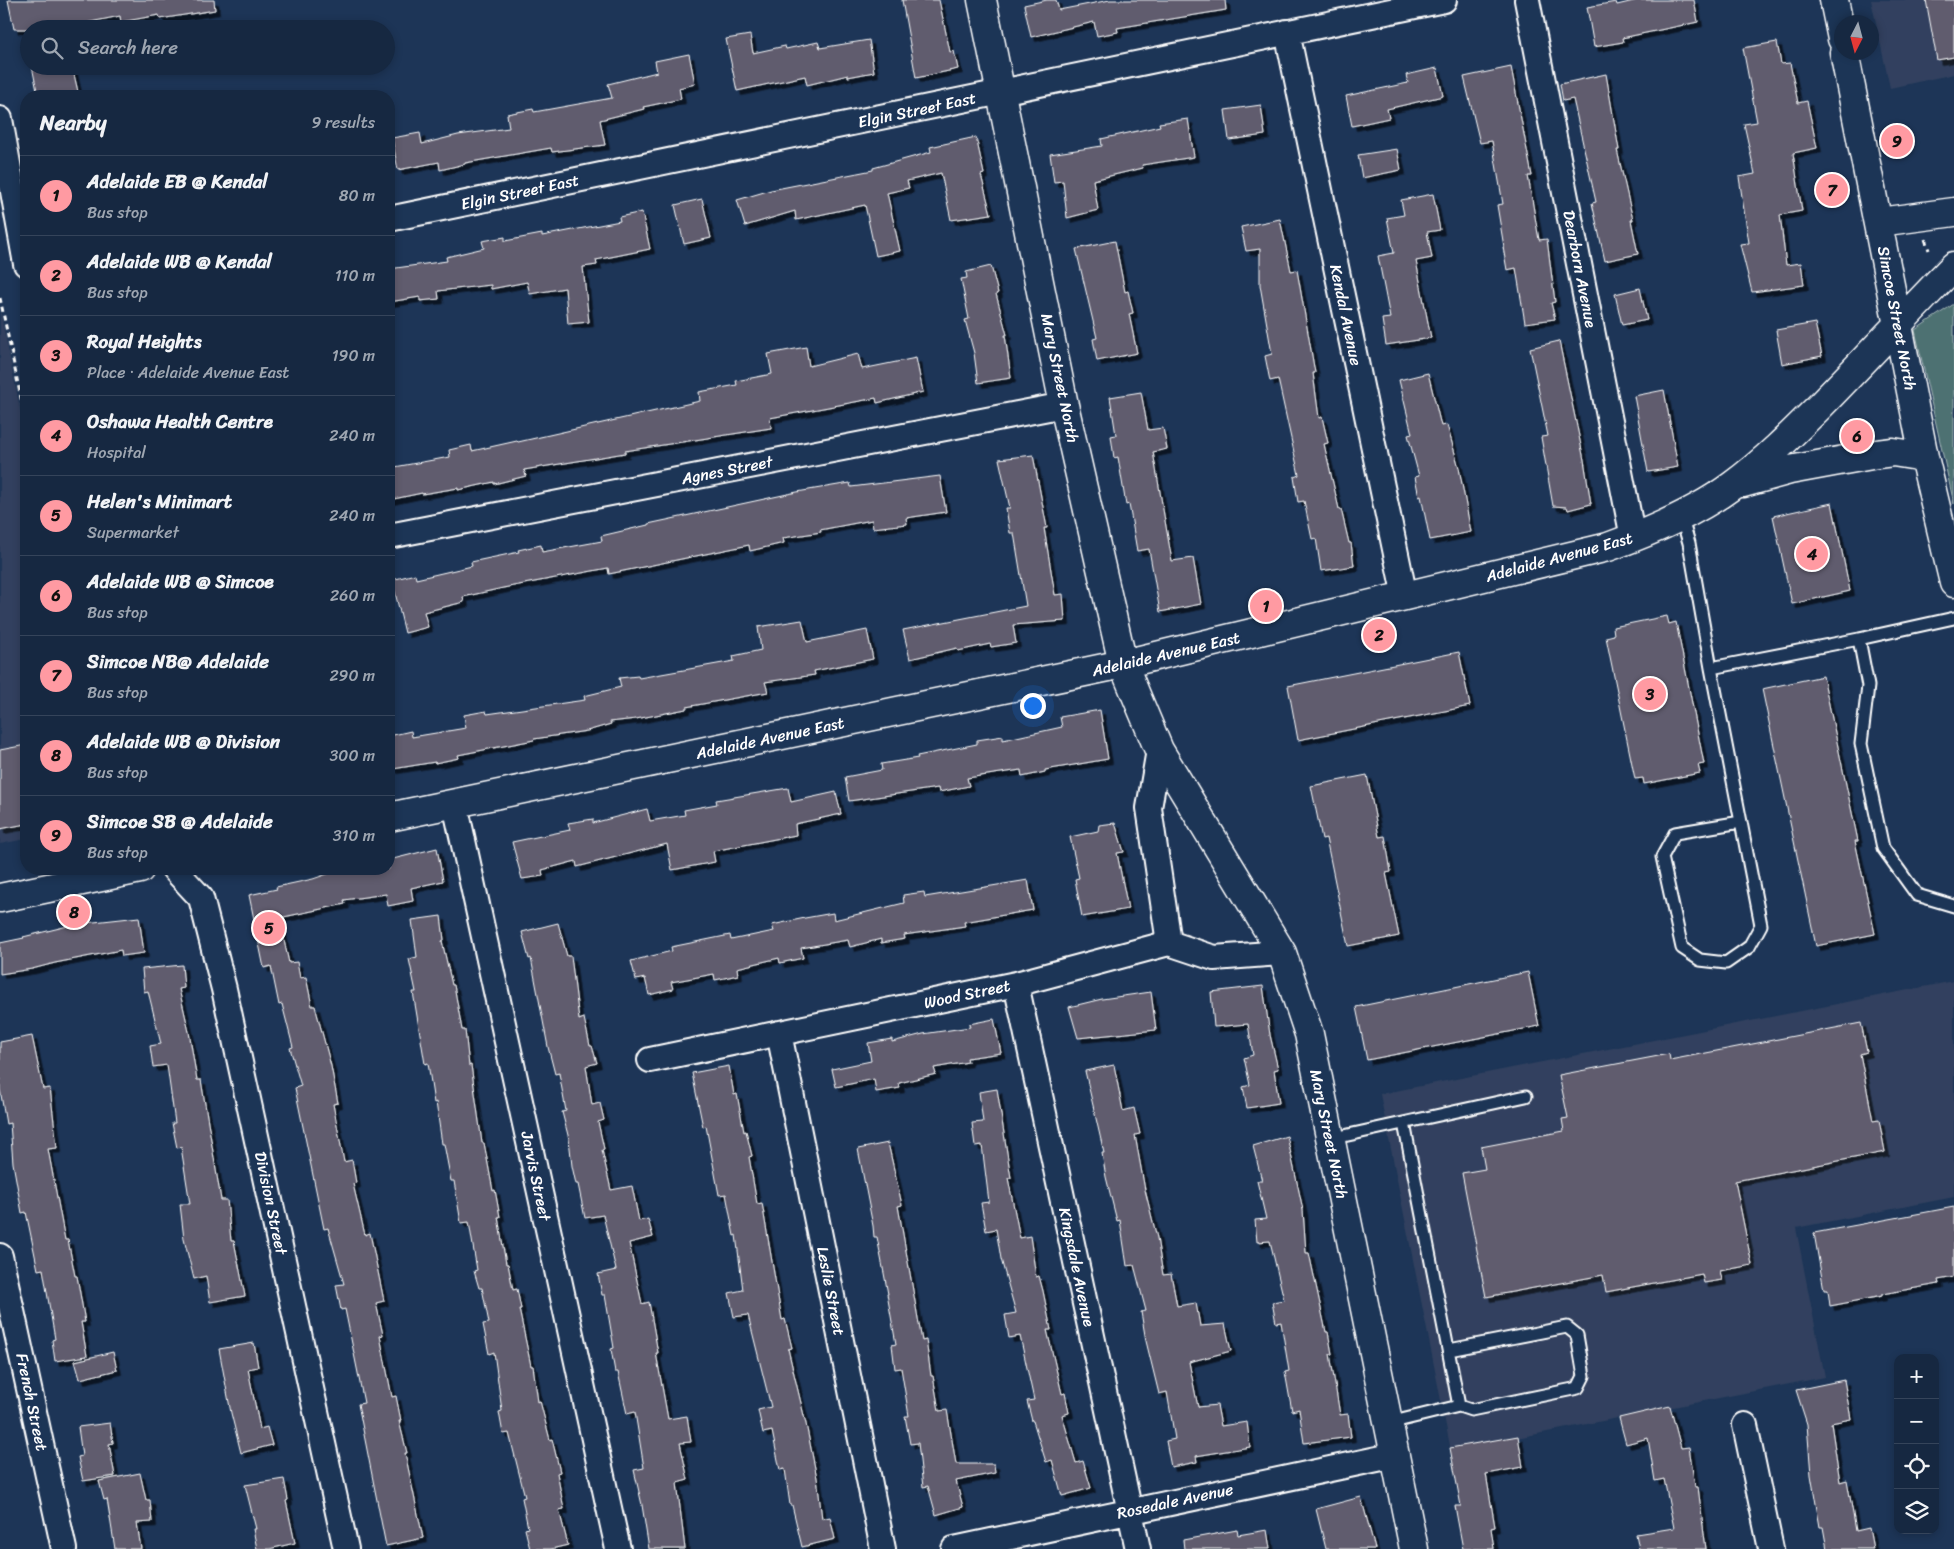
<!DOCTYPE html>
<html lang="en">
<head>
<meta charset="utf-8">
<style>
	body { margin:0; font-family:Sriracha,sans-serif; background:#1f3048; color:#f1f3f6 }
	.controls { position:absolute; right:15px; bottom:15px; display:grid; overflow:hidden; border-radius:10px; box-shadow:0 2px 8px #0003 }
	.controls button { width:45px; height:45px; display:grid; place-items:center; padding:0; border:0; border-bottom:1px solid #35445a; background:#162841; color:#f1f3f6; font:25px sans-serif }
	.compass { position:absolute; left:1834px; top:15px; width:45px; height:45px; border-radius:50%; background:#162841; box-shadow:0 2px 8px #0003; rotate:186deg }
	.you { position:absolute; left:1032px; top:705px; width:18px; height:18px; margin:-12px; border:4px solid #fff; border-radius:50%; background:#1a73e8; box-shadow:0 0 0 8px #1a73e833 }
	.badge { display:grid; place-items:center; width:32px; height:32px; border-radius:50%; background:#ff9aa2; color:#111; font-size:16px; font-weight:700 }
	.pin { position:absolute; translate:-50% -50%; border:2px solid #fff; box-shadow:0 1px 5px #0006 }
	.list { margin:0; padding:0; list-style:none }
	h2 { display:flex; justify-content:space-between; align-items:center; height:65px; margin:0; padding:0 20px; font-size:21px }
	h2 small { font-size:16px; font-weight:400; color:#9ea6b1 }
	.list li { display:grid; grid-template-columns:32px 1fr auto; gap:15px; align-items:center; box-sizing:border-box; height:80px; padding:0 20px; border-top:1px solid #35445a }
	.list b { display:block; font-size:19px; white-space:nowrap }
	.list p { margin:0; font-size:16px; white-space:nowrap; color:#9ea6b1 }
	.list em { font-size:16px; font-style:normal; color:#9ea6b1 }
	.icon { flex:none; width:28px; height:28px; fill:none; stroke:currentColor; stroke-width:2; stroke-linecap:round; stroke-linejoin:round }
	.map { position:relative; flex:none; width:1954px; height:1549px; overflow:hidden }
	.search { position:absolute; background:#162841; box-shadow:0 2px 8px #0003; left:20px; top:20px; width:375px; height:55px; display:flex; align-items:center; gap:12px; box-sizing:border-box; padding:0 18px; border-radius:28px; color:#9ea6b1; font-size:19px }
	.panel { position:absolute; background:#162841; box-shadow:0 2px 8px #0003; left:20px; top:90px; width:375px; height:785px; border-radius:20px }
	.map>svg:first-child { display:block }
</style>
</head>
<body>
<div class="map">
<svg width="1954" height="1549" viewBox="0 0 1954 1549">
	<defs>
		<filter id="shadow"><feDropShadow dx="4.5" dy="4.5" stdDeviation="0" flood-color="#0009"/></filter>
	</defs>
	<rect width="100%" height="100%" fill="#1d3557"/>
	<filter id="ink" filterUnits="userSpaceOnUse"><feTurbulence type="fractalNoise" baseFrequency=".02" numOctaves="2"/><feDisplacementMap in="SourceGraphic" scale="10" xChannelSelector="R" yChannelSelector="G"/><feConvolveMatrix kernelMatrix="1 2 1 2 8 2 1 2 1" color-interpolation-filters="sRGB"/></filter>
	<g filter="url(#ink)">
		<path fill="#31415e" d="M1871 0H1954V74L1890 88Z
			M0 310 26 437V839L0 844Z
			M1954 981V1197L1796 1228 1825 1377 1451 1451 1380 1094Z"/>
		<path fill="#4d7172" stroke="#a6b8b8" d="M1954 304V504L1915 330Z"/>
		<path fill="#605c6e" stroke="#fff" filter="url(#shadow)" d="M8 0H214L215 10 160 19 159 15 121 22 120 16 56 29H14Z
			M902 0H939L950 52 954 51 958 69 916 78Z
			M1047 0H1056L1059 10 1110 0H1225L1226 10 1117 28 1118 32 1097 36 1094 22 1031 37 1024 5Z
			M1638 0H1694L1698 22 1622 38 1623 42 1594 47 1587 7 1616 2 1617 5Z
			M1926 0H1954V57L1937 60Z
			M750 35 753 53 785 46 786 49 818 42 820 48 869 40 874 72 848 77V75L807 85 805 76 737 91 726 39Z
			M1777 42 1781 64 1790 63 1798 103 1807 101 1817 148 1793 153 1802 211 1780 215 1786 265 1801 263 1804 285 1752 292 1740 244 1749 243 1739 177 1755 174 1744 124 1757 122 1743 48Z
			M689 54 695 84 679 88 681 99 643 107 644 109 600 120 605 145 552 152 551 148 465 163V164L440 170 439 162 398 170 392 138 420 133 422 144 458 135 509 128 507 114 533 109 534 112 612 98 608 84 657 72 655 61Z
			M32 66H72L79 96H38Z
			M1511 67 1532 176H1528L1539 240 1547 239 1555 302 1551 303 1555 319 1525 323 1516 268 1507 270 1503 247H1504L1497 205 1503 204 1492 141 1480 143 1464 77Z
			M1437 68 1443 96 1387 109 1389 118 1352 126 1346 96 1408 83 1406 75Z
			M1606 74 1619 150H1617L1633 220H1631L1638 254 1605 261 1592 203 1596 202 1573 99 1563 101 1560 84Z
			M1261 105 1265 135 1229 140 1225 110Z
			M1188 119 1194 157 1142 165 1143 168 1093 180 1098 210 1067 218 1063 181 1054 182 1050 154 1102 146 1101 139 1160 126 1159 123Z
			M976 137 984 174 981 175 991 214 951 220 941 173 907 181 909 188 887 193 900 251 876 256 865 205 796 220 795 211 745 226 737 200 771 190 873 170V168L931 152 930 147Z
			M1397 149 1401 170 1362 178 1358 155Z
			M1433 194 1440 230 1427 232 1432 258 1416 261 1431 338 1386 345 1382 319 1390 318 1378 256 1394 253 1387 218 1404 215 1401 200Z
			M702 199 711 238 684 244 675 205Z
			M642 212 650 249 596 260 597 265 583 267 589 322 568 324 565 288 530 294 527 282 491 289V285L438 291 439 299 420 301V297L389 302V269L447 261 446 257 484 248 482 241 505 237V241L542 234V236L620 221 619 217Z
			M1280 219 1291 271 1297 270 1315 373H1313L1319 418 1322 417 1328 443 1324 444 1339 509H1341L1349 543H1351L1354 566 1321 571 1316 538 1312 539 1304 501 1298 502 1294 477 1299 475 1278 379 1270 381 1265 356 1272 354 1260 285V249L1246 251 1241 227Z
			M1115 241 1125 292 1128 291 1133 313 1129 314 1137 353 1097 361 1093 339 1097 338 1076 249Z
			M991 266 998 293 996 294 1007 335H1005L1011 378 978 383 974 353 965 320 969 319 961 279 967 278 966 272Z
			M1640 288 1647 320 1622 325 1615 294Z
			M1815 323 1822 356 1782 364 1776 330Z
			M1559 341 1584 460 1591 504 1568 510 1567 507 1553 506 1541 437 1548 436 1530 348Z
			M806 347 809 366 858 354 862 369 916 358 923 392 877 403 876 398 770 418 771 428 625 451V453L524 470 526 476 494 484V482L458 490V488L422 494V493L389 500V468L450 457 449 450 471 445 472 451 517 441 518 442 700 401 699 392 737 385 736 381 772 374 768 354Z
			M1428 373 1441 426 1447 425 1459 468 1471 532 1430 540 1421 496 1419 497 1415 477 1419 476 1408 435 1412 434 1399 380Z
			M1664 390 1678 467 1648 472 1634 396Z
			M1141 392 1148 430 1163 428 1167 449 1153 452 1172 561 1193 558 1201 604 1160 612 1149 549 1137 551 1129 504 1126 505 1118 457 1114 458 1111 436 1116 435 1110 397Z
			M1033 455 1047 528H1044L1055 595 1063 594 1065 621 1013 625 1016 643 991 647 990 644 958 651 957 648 910 659 903 630 1026 606 1014 533H1010L1006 508H1010L999 459Z
			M940 476 946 512 906 518 907 524 873 528 872 520 820 530 821 532 783 538 784 543 750 551 749 545 609 574 608 568 503 588 463 597 464 602 424 612 428 627 405 633 392 580 415 574 416 579 472 566 471 562 519 552 518 550 541 545 542 552 602 541 601 536 648 525V524L797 492 850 483 851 487Z
			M1832 503 1850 591 1792 604 1773 516Z
			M1667 616 1669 624 1676 622 1704 764 1698 765 1700 773 1644 784 1643 778 1635 779 1606 637 1614 635 1613 627Z
			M802 620 807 642 867 630 873 659 814 671 815 675 765 682 768 692 686 707V709L636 719 610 722 611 724 587 731 534 739V740L458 755 459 758 435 763V762L393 769 389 748V736L411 731 412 737 466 728 464 715 486 711 487 714 585 700 584 696 621 687 619 678 638 676 639 678 734 661 733 656 761 650 758 627Z
			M1459 652 1470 706 1298 740 1288 686Z
			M1823 676 1858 841H1855L1875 934 1816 946 1762 689Z
			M1100 710 1108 759 1045 770V772L1022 777 1021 770 967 778 969 786 939 792 938 788 849 801 845 777 882 770 881 764 918 758 917 756 977 744V740L1003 736V740L1062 727 1060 717Z
			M26 745V824L0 829V750Z
			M1367 775 1379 837 1385 836 1391 872 1386 873 1399 936 1348 946 1326 838 1322 839 1311 786Z
			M788 788 791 802 836 792 841 814 795 824 796 835 713 851 715 862 672 870 667 844 577 867 576 861 542 870 543 876 522 879 512 842 570 830 568 823 593 819V823L647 809 650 821 685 815 684 810 717 804 716 800Z
			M1115 823 1124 852 1117 853 1128 909 1082 917 1075 879 1079 878 1070 837 1098 831 1099 825Z
			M437 848 443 881 411 888 413 901 388 906 386 894 344 900 345 904 279 918 289 963 297 962 300 978 306 977 312 1006H315L331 1066 338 1103 333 1104 344 1162 352 1160 356 1183 353 1184 365 1235 370 1233 384 1301 376 1303 383 1335 380 1336 392 1397 396 1396 401 1421H399L407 1453H405L423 1538 386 1546 358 1404 364 1403 345 1309 341 1310 336 1285 344 1284 328 1228 324 1229 295 1088 301 1086 290 1048 293 1047 282 1004 279 1005 271 966 264 968 249 895 277 889 276 887 313 879 336 871 337 873 354 869H389V860Z
			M1028 880 1033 910 964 922 965 926 904 935 905 939 881 943V939L850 947 848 940 801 948 803 958 780 963 779 958 737 968 738 975 715 980 714 974 671 982 673 989 649 995 645 978 636 980 631 961 672 951 671 947 730 935 731 940 774 931 772 925 805 918 833 913 834 920 904 903 903 895 924 892 925 897Z
			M441 916 444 940 442 941 452 985H454L462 1030H465L469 1066 471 1065 482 1143H484L493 1191 495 1190 500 1217H498L506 1264H508L513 1290 517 1289 521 1309H519L531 1366H533L538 1402 540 1401 550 1440 552 1439 560 1472 557 1473 564 1509 559 1510 568 1545 551 1549H530L525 1529 528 1528 522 1498 525 1497 509 1433 503 1434 499 1412 502 1411 494 1352 489 1354 483 1324 489 1323 482 1288H479L474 1271 477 1270 469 1222 461 1223 454 1181H451L444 1144H442L436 1102 434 1103 428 1063 425 1064 413 992H416L409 959 417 957 412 920Z
			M139 917 144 953 122 956 121 950 55 963 32 969 0 974V943L24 938 23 937 76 924Z
			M558 923 567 956H571L579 1020 584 1018 590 1046H592L597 1063 586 1066 592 1105 600 1103 604 1120 598 1122 604 1149 602 1150 611 1190 632 1186 639 1221 648 1219 653 1237 629 1243 642 1304 649 1302 658 1353H656L668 1419 687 1416 691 1442 680 1443 688 1480 677 1483 685 1549H649L642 1505 634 1470 644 1468 635 1412 627 1414 618 1372H615L611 1349 614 1348 605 1295H602L598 1274 616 1270 603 1215 585 1218 578 1184H576L572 1166 569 1139 562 1112 566 1111 559 1073 555 1074 548 1047 531 958 529 959 522 932Z
			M182 965 184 988 179 989 189 1032 197 1080H201L221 1200H227L231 1241H234L245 1296 210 1302 206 1276 194 1279 184 1239 180 1204H190L181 1147 177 1148 172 1123H175L167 1065 153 1067 150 1046 161 1044 148 991 144 992 142 969Z
			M1528 972 1539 1026 1367 1060 1356 1007Z
			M1263 986 1270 1035 1278 1069 1274 1070 1279 1103 1247 1108 1243 1087 1250 1085 1244 1058 1253 1055 1248 1024 1214 1027 1211 992Z
			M1151 992 1156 1030 1078 1038 1069 1007 1102 999Z
			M994 1019 1001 1053 967 1058 968 1062 934 1068 936 1074 899 1083 900 1088 876 1092 874 1079 836 1087 832 1069 871 1061 868 1043 892 1039V1042L923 1034 970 1027 969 1024Z
			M1861 1023 1867 1052 1860 1054 1873 1121 1879 1120 1885 1152 1735 1181 1752 1265 1720 1271 1722 1280 1704 1283 1702 1274 1606 1292 1603 1275 1486 1297 1462 1173 1485 1169 1481 1147 1564 1131 1562 1119 1568 1118 1559 1075 1669 1054 1670 1060Z
			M32 1036 43 1089 50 1088 57 1148 48 1149 65 1240H68L75 1276H77L85 1322H81L87 1356 55 1361 52 1340 55 1339 43 1269 38 1270 26 1212 22 1213 13 1163 10 1123 6 1124 0 1089V1042Z
			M1114 1065 1123 1111 1134 1108 1140 1134 1135 1135 1145 1190 1157 1238 1163 1275 1171 1274 1177 1306 1196 1303 1200 1326 1225 1324 1231 1351 1189 1362 1198 1407 1217 1405 1221 1426 1247 1422 1250 1447 1196 1456 1197 1462 1171 1467 1166 1441 1175 1439 1167 1392 1159 1394 1146 1341 1141 1312 1146 1311 1134 1265 1127 1266 1120 1220 1117 1221 1106 1177 1102 1153H1104L1085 1071Z
			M729 1066 734 1095 737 1094 744 1132 746 1131 752 1156 749 1157 757 1204 762 1203 782 1320 785 1319 792 1348 788 1349 806 1424 817 1478 822 1519 830 1517 835 1539 802 1547 792 1505H790L785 1469 780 1470 772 1431 763 1433 758 1410 771 1407 748 1315 734 1317 729 1293 743 1290 736 1235 734 1236 726 1194 719 1195 706 1126 703 1127 692 1073Z
			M997 1089 1011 1178H1008L1020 1238 1030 1236 1036 1277 1039 1276 1043 1291 1051 1330H1047L1062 1394 1065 1393 1069 1413 1062 1415 1076 1463 1083 1461 1091 1488 1062 1496 1052 1460 1046 1462 1033 1421H1032L1027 1401 1034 1400 1020 1336 1009 1338 1005 1315 1016 1313 1001 1259 996 1229 986 1231 981 1203 989 1202 982 1145 975 1146 972 1123 983 1122 979 1092Z
			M1287 1136 1303 1210 1306 1253H1309L1326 1332H1328L1332 1354H1330L1340 1415 1348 1414 1351 1437 1304 1443 1299 1409 1292 1411 1285 1372 1289 1371 1281 1322 1276 1323 1272 1302 1284 1300 1270 1241 1257 1242 1255 1220 1266 1219 1257 1181H1262L1253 1146Z
			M888 1143 902 1205 898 1206 922 1341 926 1340 931 1376H933L939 1411 947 1410 956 1464H994L995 1473 956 1481 963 1507 936 1515 928 1486 923 1487 918 1443 910 1444 905 1416H909L901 1368 895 1369 892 1345 896 1344 887 1294H888L877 1237H874L873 1226 858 1149Z
			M1954 1207V1277L1938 1280 1939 1284 1882 1294V1296L1830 1306 1828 1290H1824L1814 1233Z
			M254 1343 258 1367 248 1369 260 1429 267 1427 272 1445 241 1453 231 1413 219 1349Z
			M113 1352 117 1370 80 1379 75 1361Z
			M1844 1380 1851 1419 1831 1423 1840 1482 1847 1480 1856 1531 1869 1528 1873 1549H1827L1823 1527H1820L1811 1475 1807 1424 1796 1390Z
			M1670 1406 1681 1448 1689 1447 1695 1487H1698L1706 1549H1639L1636 1534 1674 1528 1664 1479 1655 1481 1648 1438 1626 1444 1619 1418Z
			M110 1423 113 1443 109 1444 115 1476 83 1481 78 1457 82 1456 78 1427Z
			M1518 1436 1523 1467 1486 1474 1495 1527 1491 1528 1494 1549H1463L1455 1506H1461L1450 1448Z
			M140 1473 146 1500H150L152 1522 137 1523 141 1549H115L107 1499 104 1500 99 1481Z
			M284 1479 288 1500 286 1501 295 1543 269 1549H257L253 1529H256L245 1485Z
			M1361 1497 1375 1549H1326L1316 1509Z
			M1237 1530 1238 1535 1267 1530 1270 1549H1184L1183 1540Z"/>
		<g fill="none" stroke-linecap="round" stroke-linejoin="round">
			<defs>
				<path id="lane" d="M1681 516 1689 543 1711 668
					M1859 639 1868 686 1861 744 1883 848 1917 895 1954 906
					M1741 822 1675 833 1662 857 1682 948 1700 960 1726 963 1749 947 1761 925 1711 668 1859 639 1954 618
					M1404 1123 1459 1406
					M1330 1139 1526 1096
					M1389 1423 1459 1406 1471 1410 1578 1388 1584 1376 1577 1335 1567 1327 1449 1350"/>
				<path id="street" d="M1527 0 1633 538
					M1287 32 1405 597
					M0 119 26 264
					M389 219 1444 0
					M389 536 1064 405
					M1159 750 1149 808 1169 943
					M455 804 618 1549
					M174 869 201 898 224 989 346 1549
					M1016 984 1138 1549
					M779 1033 883 1549
					M650 1060 1016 984 1169 943 1214 958 1282 953
					M0 1256 64 1549
					M1745 1425 1771 1549
					M954 1549 1396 1455"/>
				<path id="secondary" d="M982 0 1064 405 1123 664 1159 750 1282 953 1309 1034 1414 1549
					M1834 0 1842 39
					M1844 52 1924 457 1954 583
					M1879 222 1954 212
					M1743 483 1790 470 1877 454 1893 452 1924 457
					M389 817 1123 664 1608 547C1650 532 1697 512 1733 485 1765 461 1792 434 1820 406 1865 360 1909 312 1954 266
					M0 898 140 869"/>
			</defs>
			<use href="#lane" stroke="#fff" stroke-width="15"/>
			<use href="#street" stroke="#fff" stroke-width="28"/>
			<use href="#secondary" stroke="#fff" stroke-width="31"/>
			<path stroke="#fff" stroke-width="3" stroke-dasharray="5 4" stroke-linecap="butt" d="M1925 239 1929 250
				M0 298 26 422"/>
			<use href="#lane" stroke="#1d3557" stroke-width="11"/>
			<use href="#street" stroke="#1d3557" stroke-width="24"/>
			<use href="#secondary" stroke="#1d3557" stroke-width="28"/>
		</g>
	</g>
	<g text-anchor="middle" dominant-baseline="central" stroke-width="4.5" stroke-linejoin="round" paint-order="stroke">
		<g font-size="16" fill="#fff" stroke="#1d3557">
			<text transform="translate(917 110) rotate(-12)">Elgin Street East</text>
			<text transform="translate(520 192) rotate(-12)">Elgin Street East</text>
			<text transform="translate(1580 269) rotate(79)">Dearborn Avenue</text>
			<text transform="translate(1346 315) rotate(78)">Kendal Avenue</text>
			<text transform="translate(1897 318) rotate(79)">Simcoe Street North</text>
			<text transform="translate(1060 378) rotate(78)">Mary Street North</text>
			<text transform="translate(727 470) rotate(-11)">Agnes Street</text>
			<text transform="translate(1559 557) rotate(-15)">Adelaide Avenue East</text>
			<text transform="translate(1166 654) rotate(-13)">Adelaide Avenue East</text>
			<text transform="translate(770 738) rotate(-12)">Adelaide Avenue East</text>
			<text transform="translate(967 994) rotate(-12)">Wood Street</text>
			<text transform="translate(1329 1134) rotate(78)">Mary Street North</text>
			<text transform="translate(536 1176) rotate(78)">Jarvis Street</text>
			<text transform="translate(271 1203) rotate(78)">Division Street</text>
			<text transform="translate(1077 1267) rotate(78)">Kingsdale Avenue</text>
			<text transform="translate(831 1291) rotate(79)">Leslie Street</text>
			<text transform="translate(32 1402) rotate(78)">French Street</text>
			<text transform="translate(1175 1501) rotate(-12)">Rosedale Avenue</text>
		</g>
	</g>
</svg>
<div class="controls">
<button>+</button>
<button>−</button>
<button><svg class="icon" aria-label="locate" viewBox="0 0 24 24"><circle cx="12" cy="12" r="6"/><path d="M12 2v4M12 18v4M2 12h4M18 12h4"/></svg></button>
<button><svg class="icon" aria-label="layers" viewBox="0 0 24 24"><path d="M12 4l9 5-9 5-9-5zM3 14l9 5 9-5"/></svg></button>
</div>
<svg class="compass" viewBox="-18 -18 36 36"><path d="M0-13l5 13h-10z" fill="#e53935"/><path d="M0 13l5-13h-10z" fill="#9ea6b1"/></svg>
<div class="you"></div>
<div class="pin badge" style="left:1266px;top:606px">1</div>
<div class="pin badge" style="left:1379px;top:635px">2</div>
<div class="pin badge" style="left:1650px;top:694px">3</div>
<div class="pin badge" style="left:1812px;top:554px">4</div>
<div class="pin badge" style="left:269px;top:928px">5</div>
<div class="pin badge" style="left:1857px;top:436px">6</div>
<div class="pin badge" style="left:1832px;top:190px">7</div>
<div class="pin badge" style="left:74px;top:912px">8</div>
<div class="pin badge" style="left:1897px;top:141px">9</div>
<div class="search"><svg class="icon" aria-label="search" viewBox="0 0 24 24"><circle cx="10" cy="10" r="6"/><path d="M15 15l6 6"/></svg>Search here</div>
<section class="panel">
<h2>Nearby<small>9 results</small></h2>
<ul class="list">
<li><span class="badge">1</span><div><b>Adelaide EB @ Kendal</b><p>Bus stop</p></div><em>80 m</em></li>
<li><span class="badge">2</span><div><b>Adelaide WB @ Kendal</b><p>Bus stop</p></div><em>110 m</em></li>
<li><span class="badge">3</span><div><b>Royal Heights</b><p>Place · Adelaide Avenue East</p></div><em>190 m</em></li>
<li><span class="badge">4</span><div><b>Oshawa Health Centre</b><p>Hospital</p></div><em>240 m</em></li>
<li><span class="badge">5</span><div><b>Helen's Minimart</b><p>Supermarket</p></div><em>240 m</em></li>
<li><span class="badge">6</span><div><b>Adelaide WB @ Simcoe</b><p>Bus stop</p></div><em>260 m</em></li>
<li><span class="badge">7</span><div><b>Simcoe NB@ Adelaide</b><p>Bus stop</p></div><em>290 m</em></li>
<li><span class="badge">8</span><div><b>Adelaide WB @ Division</b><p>Bus stop</p></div><em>300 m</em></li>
<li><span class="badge">9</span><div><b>Simcoe SB @ Adelaide</b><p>Bus stop</p></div><em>310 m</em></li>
</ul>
</section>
</div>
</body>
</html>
